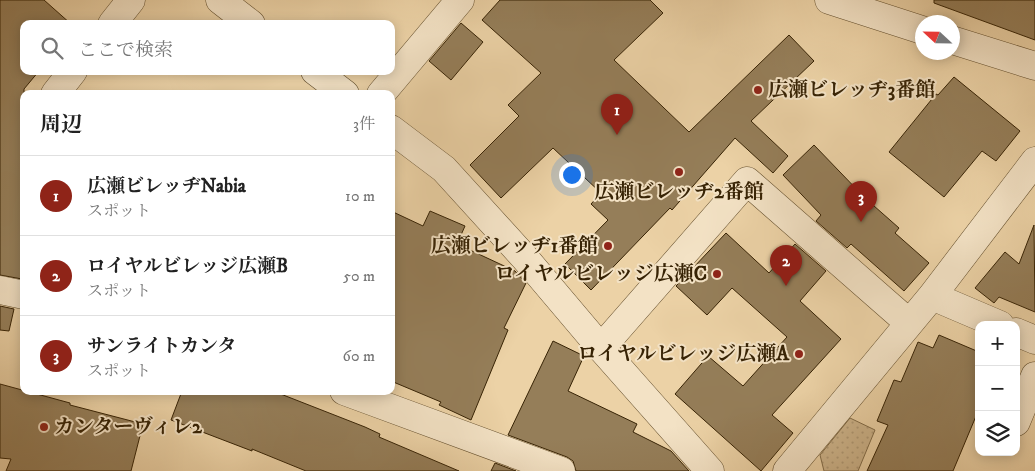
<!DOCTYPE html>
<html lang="ja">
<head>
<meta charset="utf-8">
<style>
	body { margin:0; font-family:"IM FELL DW Pica","Noto Serif JP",serif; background:#f2f2f2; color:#222 }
	.controls { position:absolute; right:15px; bottom:15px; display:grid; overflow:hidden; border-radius:10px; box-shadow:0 2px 12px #0003 }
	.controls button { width:45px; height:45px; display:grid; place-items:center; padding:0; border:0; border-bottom:1px solid #e0e0e0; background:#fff; color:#222; font:25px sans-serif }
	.compass { position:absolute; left:915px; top:15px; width:45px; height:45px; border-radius:50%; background:#fff; box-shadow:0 2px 12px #0003; rotate:292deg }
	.you { position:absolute; left:571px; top:174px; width:18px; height:18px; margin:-12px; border:4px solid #fff; border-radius:50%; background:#1a73e8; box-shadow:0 0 0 8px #1a73e833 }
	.badge { display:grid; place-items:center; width:32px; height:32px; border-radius:50%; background:#8f2418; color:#fff; font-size:16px; font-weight:700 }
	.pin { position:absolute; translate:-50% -41px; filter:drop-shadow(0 1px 2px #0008) }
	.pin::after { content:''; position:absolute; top:26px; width:18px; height:15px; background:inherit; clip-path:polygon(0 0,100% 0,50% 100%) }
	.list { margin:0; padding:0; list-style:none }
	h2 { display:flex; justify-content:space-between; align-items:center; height:65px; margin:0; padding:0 20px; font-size:21px }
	h2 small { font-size:16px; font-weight:400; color:#767676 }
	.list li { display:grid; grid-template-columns:32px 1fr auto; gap:15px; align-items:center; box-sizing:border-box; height:80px; padding:0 20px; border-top:1px solid #e0e0e0 }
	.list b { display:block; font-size:19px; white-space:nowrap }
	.list p { margin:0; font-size:16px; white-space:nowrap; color:#767676 }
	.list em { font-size:16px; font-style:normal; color:#767676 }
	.icon { flex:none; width:28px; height:28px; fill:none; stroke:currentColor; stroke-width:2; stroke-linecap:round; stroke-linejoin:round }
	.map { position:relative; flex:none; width:1035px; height:471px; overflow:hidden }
	.search { position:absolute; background:#fff; box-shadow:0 2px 12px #0003; left:20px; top:20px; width:375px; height:55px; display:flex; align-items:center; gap:12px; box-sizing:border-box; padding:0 18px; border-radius:10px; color:#767676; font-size:19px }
	.panel { position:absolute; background:#fff; box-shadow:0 2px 12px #0003; left:20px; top:90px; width:375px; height:305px; border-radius:10px }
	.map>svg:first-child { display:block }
</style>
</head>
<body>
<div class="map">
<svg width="1035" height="471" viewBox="0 0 1035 471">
	<defs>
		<pattern id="green-dots" width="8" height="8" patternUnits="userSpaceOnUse" patternTransform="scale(1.25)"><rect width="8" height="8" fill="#cdb48b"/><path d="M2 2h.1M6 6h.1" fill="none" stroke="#b19a76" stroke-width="1.8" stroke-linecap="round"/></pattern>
	</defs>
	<rect width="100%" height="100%" fill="#ecd2a6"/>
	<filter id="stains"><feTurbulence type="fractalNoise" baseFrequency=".004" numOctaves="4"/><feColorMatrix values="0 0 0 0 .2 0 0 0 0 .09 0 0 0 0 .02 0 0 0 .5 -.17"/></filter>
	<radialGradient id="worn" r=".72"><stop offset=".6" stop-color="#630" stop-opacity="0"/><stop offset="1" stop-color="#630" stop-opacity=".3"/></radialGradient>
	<path fill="url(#green-dots)" stroke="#826c48" d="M850 418 875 430 858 471H824L820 455Z"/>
	<path fill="#957e59" stroke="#372305" d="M0 0H44L71 24H24V71H39L24 89V271L22 279 0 275Z
		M500 0H650L663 13 614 60 689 132 789 35 814 61 751 121 788 156 773 173 735 138 672 210 670 208 591 290 565 264 608 220 591 204 601 193 553 148 501 198 470 165 519 116 508 105 541 73 482 20Z
		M934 0H1035V40L934 3Z
		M461 23 483 42 451 80 429 61Z
		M954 77 1020 131 996 161 982 151 944 197 889 152 936 94 938 95Z
		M814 145 865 198 899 228 895 233 929 263 904 291 851 244 847 248 816 221 821 215 783 175Z
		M391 211 423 226 430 211 465 226 457 244 515 271 526 283 504 328 508 330 471 420 439 405 441 402 391 381Z
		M1034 225 1035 312 999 297 994 303 975 288 1005 252 1019 264Z
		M726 233 769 273 795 244 826 271 800 301 841 339 772 415 793 433 761 471 675 394 708 356 743 386 787 337 732 288 707 315 676 286Z
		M0 306 14 309 9 331 0 330Z
		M939 335 979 352V409L953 471H867L888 425 877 421 894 380 901 382 918 342 933 348Z
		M553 341 584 356 568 391 637 424 633 432 671 451 689 471H576L573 461 567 457 508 435Z
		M0 384 70 403V405L143 424 131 471H6L11 459 0 458Z
		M182 391H273L365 427 380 434 379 437 459 471H306L252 449V451L171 420Z
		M495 463 516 471H491Z"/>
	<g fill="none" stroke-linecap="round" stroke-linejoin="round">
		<defs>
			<path id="minor" d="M220 0 251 24
				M829 0 922 30
				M112 24 131 0
				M952 40 1035 66
				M315 71 345 94
				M55 94 73 71
				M381 94 460 0
				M391 129 444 169 524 257 601 348 710 471
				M0 290 24 295
				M932 296 1000 325
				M1016 332 1035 340
				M601 348 747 181 909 323
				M344 391 561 471
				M1016 422 1035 376
				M787 471 932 296 1035 161"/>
		</defs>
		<use href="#minor" stroke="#644f2d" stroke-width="29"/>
		<use href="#minor" stroke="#f3e2c5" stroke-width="28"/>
	</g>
	<g fill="#8f2418" stroke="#f3e2c5" stroke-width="2">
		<circle cx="758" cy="90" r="5"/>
		<circle cx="679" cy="172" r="5"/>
		<circle cx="608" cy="246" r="5"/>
		<circle cx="717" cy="274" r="5"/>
		<circle cx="799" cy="354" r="5"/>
		<circle cx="44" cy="427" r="5"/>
	</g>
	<g text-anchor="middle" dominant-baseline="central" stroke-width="4" stroke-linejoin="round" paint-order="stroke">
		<g font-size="20" font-weight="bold" fill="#372305" stroke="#f3e2c5" text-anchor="end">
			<text x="768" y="90" text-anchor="start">広瀬ビレッヂ3番館</text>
			<text x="679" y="192" text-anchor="middle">広瀬ビレッヂ2番館</text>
			<text x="598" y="246">広瀬ビレッヂ1番館</text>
			<text x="707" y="274">ロイヤルビレッジ広瀬C</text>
			<text x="789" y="354">ロイヤルビレッジ広瀬A</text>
			<text x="54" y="427" text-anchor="start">カンターヴィレ2</text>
		</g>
	</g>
	<rect width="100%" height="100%" filter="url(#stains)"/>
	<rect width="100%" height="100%" fill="url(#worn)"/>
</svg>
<div class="controls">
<button>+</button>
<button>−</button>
<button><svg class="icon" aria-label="layers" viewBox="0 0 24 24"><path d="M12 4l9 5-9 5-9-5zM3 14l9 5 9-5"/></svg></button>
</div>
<svg class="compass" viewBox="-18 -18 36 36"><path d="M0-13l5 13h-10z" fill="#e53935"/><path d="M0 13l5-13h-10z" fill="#767676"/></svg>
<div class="you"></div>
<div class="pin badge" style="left:617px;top:135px">1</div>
<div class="pin badge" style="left:786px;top:286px">2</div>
<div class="pin badge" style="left:861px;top:222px">3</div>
<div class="search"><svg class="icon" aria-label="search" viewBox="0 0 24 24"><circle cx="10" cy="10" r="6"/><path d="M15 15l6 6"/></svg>ここで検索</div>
<section class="panel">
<h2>周辺<small>3件</small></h2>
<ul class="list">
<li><span class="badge">1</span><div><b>広瀬ビレッヂNabia</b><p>スポット</p></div><em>10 m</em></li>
<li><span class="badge">2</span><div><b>ロイヤルビレッジ広瀬B</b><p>スポット</p></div><em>50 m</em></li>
<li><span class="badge">3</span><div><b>サンライトカンタ</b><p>スポット</p></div><em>60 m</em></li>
</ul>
</section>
</div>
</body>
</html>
